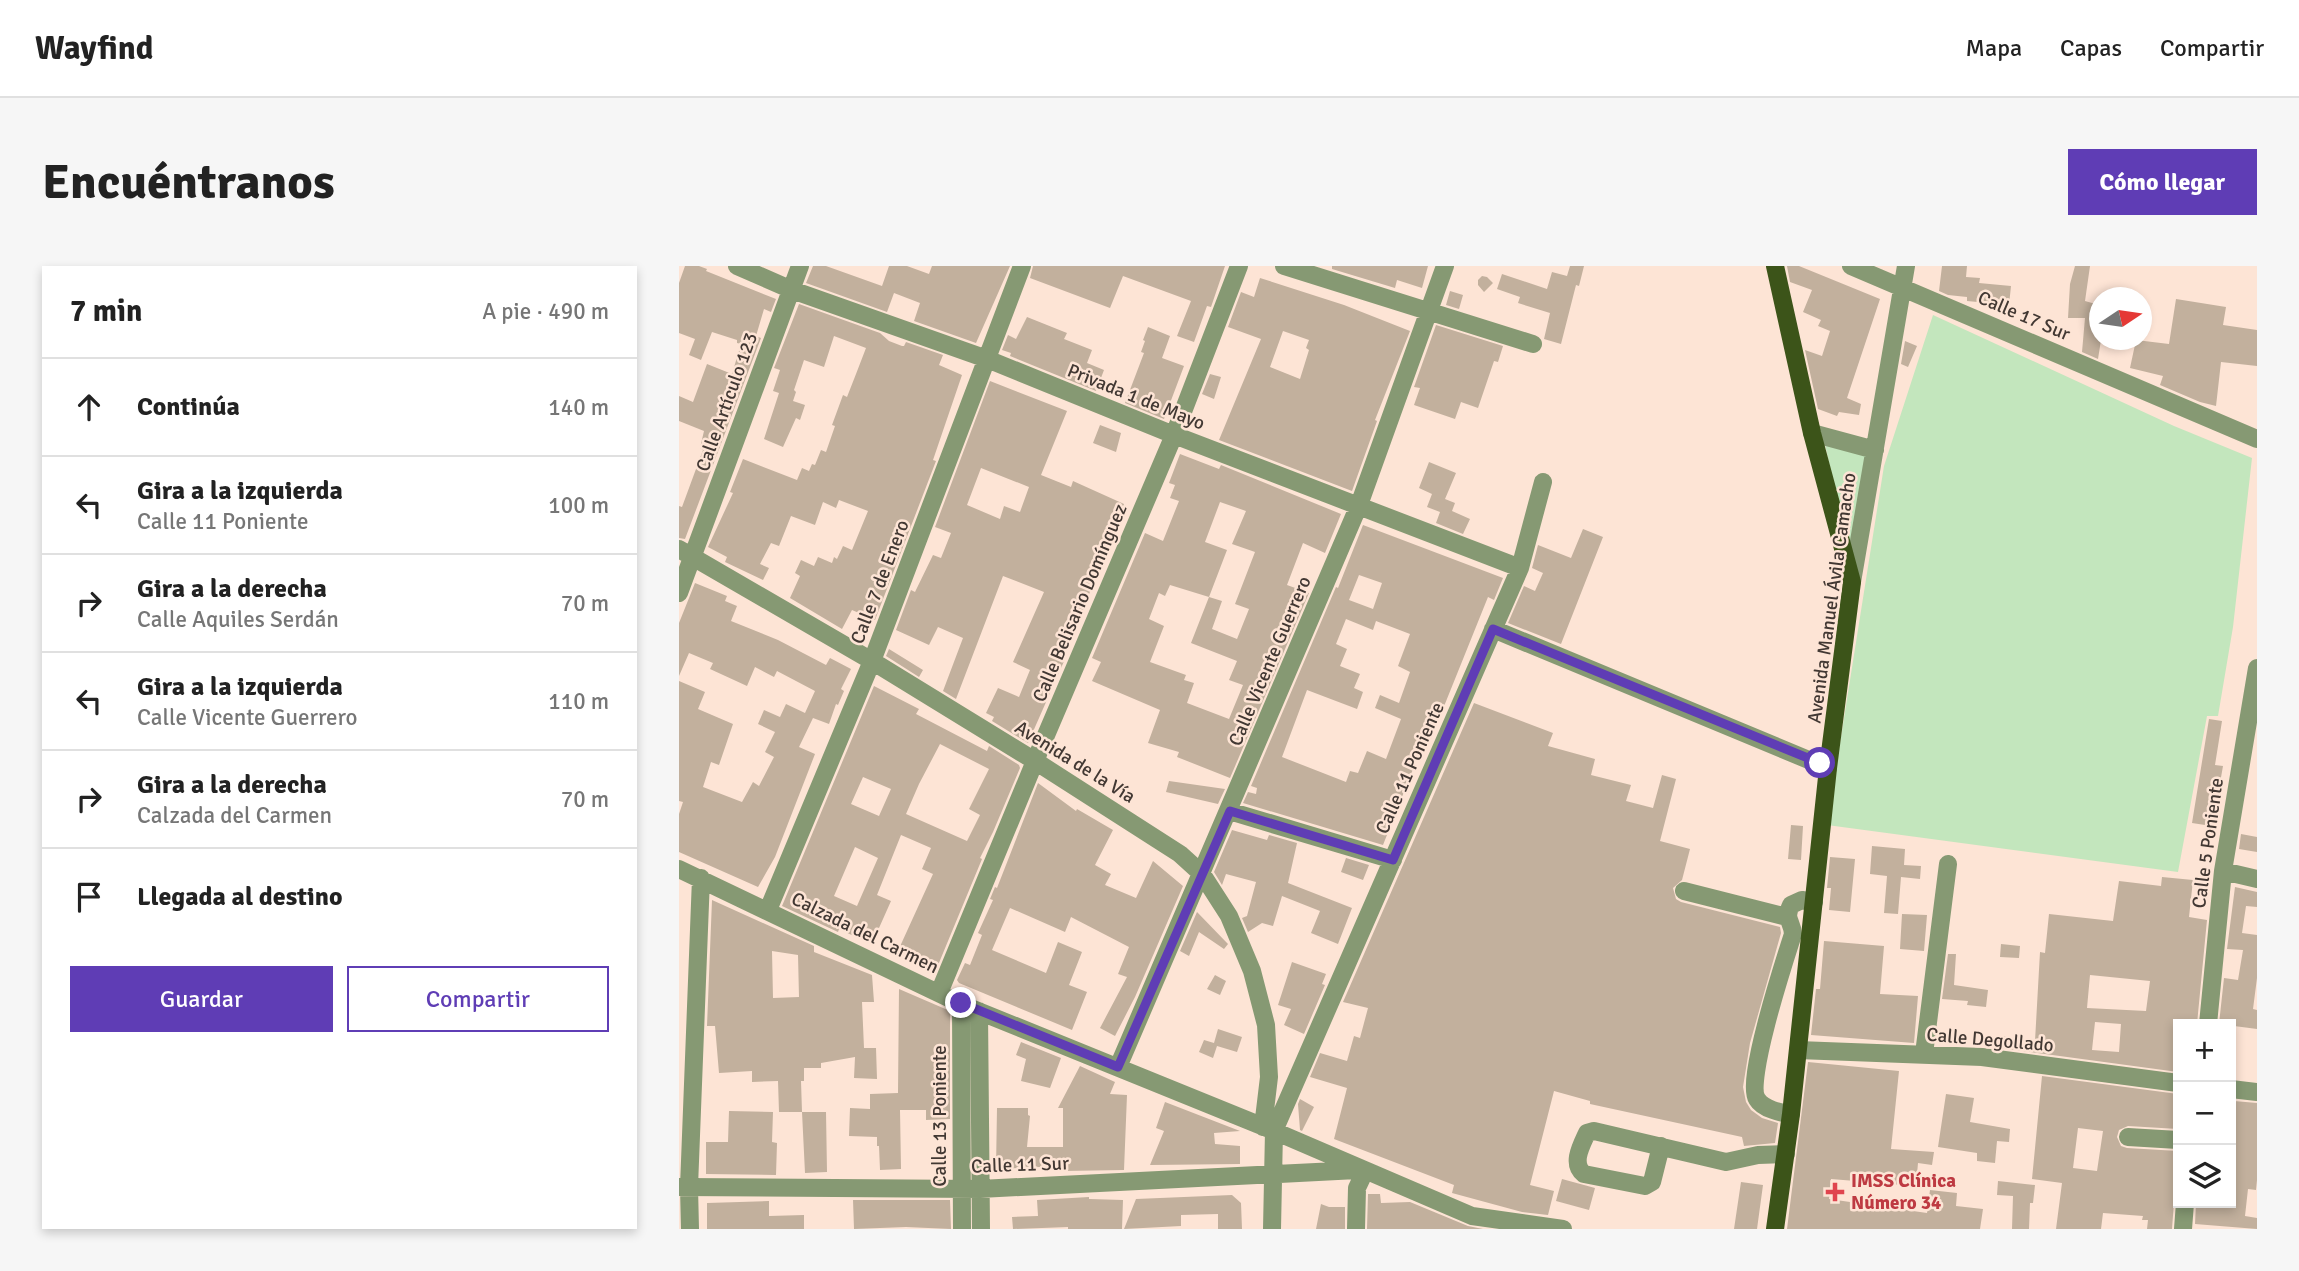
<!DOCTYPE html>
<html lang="es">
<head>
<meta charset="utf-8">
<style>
	body { margin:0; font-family:Signika,sans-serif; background:#f6f6f6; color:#222 }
	.controls { position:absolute; right:21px; bottom:21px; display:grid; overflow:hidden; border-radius:0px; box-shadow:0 4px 10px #0003 }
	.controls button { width:63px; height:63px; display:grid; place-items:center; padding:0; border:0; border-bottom:2px solid #e0e0e0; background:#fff; color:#222; font:35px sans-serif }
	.compass { position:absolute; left:1410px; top:21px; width:63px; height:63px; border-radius:50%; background:#fff; box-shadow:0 4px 10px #0003; rotate:77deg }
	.stop { position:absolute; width:21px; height:21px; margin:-16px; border:5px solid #5f3db5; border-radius:50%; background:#fff }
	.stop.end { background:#5f3db5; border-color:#fff; box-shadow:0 2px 7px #0008 }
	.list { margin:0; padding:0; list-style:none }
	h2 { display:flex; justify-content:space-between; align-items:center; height:91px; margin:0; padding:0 28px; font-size:30px }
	h2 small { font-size:23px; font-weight:400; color:#767676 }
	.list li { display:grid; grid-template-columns:46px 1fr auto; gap:21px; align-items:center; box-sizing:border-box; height:98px; padding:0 28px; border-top:2px solid #e0e0e0 }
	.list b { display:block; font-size:26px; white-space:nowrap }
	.list p { margin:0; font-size:23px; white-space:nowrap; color:#767676 }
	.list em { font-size:23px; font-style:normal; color:#767676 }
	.actions { display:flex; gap:14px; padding:21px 28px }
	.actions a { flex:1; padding:16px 0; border:2px solid #5f3db5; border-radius:0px; text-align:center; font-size:24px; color:#5f3db5 }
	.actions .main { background:#5f3db5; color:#fff }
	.icon { flex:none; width:38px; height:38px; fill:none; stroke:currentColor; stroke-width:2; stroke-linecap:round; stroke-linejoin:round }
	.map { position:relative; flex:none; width:1578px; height:963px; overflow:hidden; border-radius:0px }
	header { display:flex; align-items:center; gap:42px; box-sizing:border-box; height:98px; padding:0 35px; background:#fff; border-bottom:2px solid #e0e0e0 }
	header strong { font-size:33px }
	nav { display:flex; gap:38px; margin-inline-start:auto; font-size:24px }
	.intro { display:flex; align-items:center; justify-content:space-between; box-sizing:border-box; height:168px; padding:0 42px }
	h1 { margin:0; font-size:49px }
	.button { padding:18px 32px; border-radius:0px; background:#5f3db5; color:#fff; font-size:24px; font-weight:700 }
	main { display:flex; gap:42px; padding:0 42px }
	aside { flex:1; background:#fff; border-radius:0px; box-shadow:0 4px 10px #0003 }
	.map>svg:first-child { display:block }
</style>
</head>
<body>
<header>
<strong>Wayfind</strong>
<nav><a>Mapa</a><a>Capas</a><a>Compartir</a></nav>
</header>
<div class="intro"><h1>Encuéntranos</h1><a class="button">Cómo llegar</a></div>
<main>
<aside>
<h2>7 min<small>A pie · 490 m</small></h2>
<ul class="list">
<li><svg class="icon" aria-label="ahead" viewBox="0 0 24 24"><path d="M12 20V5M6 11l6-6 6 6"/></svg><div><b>Continúa</b></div><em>140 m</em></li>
<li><svg class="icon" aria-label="left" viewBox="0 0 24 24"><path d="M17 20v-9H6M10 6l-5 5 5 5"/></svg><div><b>Gira a la izquierda</b><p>Calle 11 Poniente</p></div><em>100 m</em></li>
<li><svg class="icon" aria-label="right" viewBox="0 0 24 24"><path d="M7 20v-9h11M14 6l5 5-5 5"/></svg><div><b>Gira a la derecha</b><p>Calle Aquiles Serdán</p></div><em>70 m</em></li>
<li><svg class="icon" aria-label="left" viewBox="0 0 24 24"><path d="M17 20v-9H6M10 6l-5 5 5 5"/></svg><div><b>Gira a la izquierda</b><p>Calle Vicente Guerrero</p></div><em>110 m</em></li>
<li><svg class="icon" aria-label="right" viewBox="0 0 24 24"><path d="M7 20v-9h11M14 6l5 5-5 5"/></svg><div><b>Gira a la derecha</b><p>Calzada del Carmen</p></div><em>70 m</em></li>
<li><svg class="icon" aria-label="arrive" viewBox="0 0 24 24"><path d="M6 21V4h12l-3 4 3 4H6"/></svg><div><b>Llegada al destino</b></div></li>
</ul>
<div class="actions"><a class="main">Guardar</a><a>Compartir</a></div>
</aside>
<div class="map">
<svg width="1578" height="963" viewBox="0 0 1578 963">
	<rect width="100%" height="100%" fill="#fde4d5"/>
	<path fill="#c3e6bd" d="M1254 49 1495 160 1573 192 1554 361 1539 450H1528L1499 606 1148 559 1205 200Z
		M1146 179 1187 190 1170 284Z"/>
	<path fill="#c2b09d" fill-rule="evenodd" d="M6 0H20L28 3 27 5 97 33 92 46 85 43 77 70 82 72 6 273 0 272V240L3 241 24 184 21 182 25 165 0 155V130L14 136 28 98 53 108 62 78 58 77V74L33 66 22 94 10 89 16 73 0 67V17Z
		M134 0H147L203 20 210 0H228L250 8 253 0H331L297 77 235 55 241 37 215 27 208 46 127 17Z
		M354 0H546L532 41 528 40 515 76 498 70 512 35 444 10 431 42 351 12Z
		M653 0H749L743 22 718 14 716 22 653 3Z
		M891 0H905L900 20 897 19 882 78 865 73 871 47 839 37 841 31 818 23 823 8 868 23 873 6 888 10Z
		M1108 0H1120L1201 33 1168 132 1182 138 1180 149 1160 146 1158 150 1139 143 1126 84 1143 90 1151 65 1139 60 1142 54 1124 46 1133 24 1111 16Z
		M1263 0H1288L1287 11 1301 12 1300 17 1332 20 1330 39 1288 35V31L1269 29 1260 25Z
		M1396 0H1411L1406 35 1420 39 1422 74 1419 93 1403 86 1406 52H1389L1391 18Z
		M803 10 808 11 814 17 805 26 799 19V14Z
		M581 12 665 39 731 65 696 154 698 155 673 225 540 174 582 73 549 61 562 26 575 31ZM604 65 630 74 627 82 630 84 621 113 591 101Z
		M771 25 784 29 780 43 767 39Z
		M1497 33 1547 41 1544 59 1578 64V100L1542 96 1537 140 1521 136 1481 119 1484 110 1451 102 1457 74 1490 78Z
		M120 38 201 67 210 75 223 80H225L227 76 264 89 260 99 283 109 254 194 257 195 196 354 173 344 163 363 111 332 121 310 116 307 122 294 135 300 139 291 153 297 155 291 158 293 164 280 173 284 189 245 160 234 157 242 144 236 136 259 112 250 100 280 92 277 81 298 90 302 84 314 46 296 48 291 29 281 54 227 51 226 64 193 118 214 123 202 130 205 133 198 136 199 142 184 147 186 156 160 153 159 164 129 168 131 177 108 187 82 155 70 145 101 125 94 115 124 117 126 114 135 126 139 121 154 117 152 104 181 85 173 100 127 94 125 101 104 95 102Z
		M348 51 388 67 385 73 413 84 408 97 425 104 417 125 331 90 332 87 323 84 329 69 337 73Z
		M757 59 824 80 819 96 815 95 799 142 782 136 776 153 735 139 741 122 735 121Z
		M469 61 491 70 483 92 505 100 485 153 446 137 465 87 462 86 466 75 464 74Z
		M1226 75 1238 80 1229 101 1222 98Z
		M531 108 542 111 535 133 523 128Z
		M311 115 388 145 362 209 392 221 394 215 445 238 434 273 431 272 399 358 384 392 386 393 349 477 313 455 315 451 307 447 319 422 340 431 351 404 334 396 365 326 324 310 277 433 264 425 284 372 259 361 250 379 217 364 232 324 236 326 254 289 262 292 272 267 256 261ZM302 202 350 221 341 246 325 240 321 253 288 239Z
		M421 159 442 167 437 186 414 177Z
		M501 188 540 203 542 199 662 248 646 287 624 277 608 319 630 327 551 512 498 491 500 486 469 477 481 444 413 415 422 396 413 392 466 267 484 275 500 235 491 232 496 219 490 217ZM541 236 567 245 553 278 576 286 556 338 570 343 558 373 533 363 543 335 530 331 548 284 526 276ZM491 319 530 331 512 377 558 395 550 414 564 419 550 453 508 437 515 417 505 414 507 409 471 396 485 360 470 353 480 327 486 330Z
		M750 196 777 207 766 233 776 237 773 245 791 253 784 268 757 257 761 246 748 241 753 228 740 222Z
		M684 259 824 312 815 334 809 331 747 485 742 483 704 579 564 537 569 526 577 528 578 522 572 520 657 321 659 322ZM680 309 703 317 694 343 670 334ZM667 353 694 364 697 355 731 368 719 400 731 406 720 437 701 429 696 442 722 453 707 493 688 485 679 507 671 505 667 516 603 491 628 424 678 443 684 426 675 422 681 408 661 400 668 383 657 378Z
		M904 263 924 271 882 378 829 357 845 320 856 325 864 307 853 302 859 279 892 292Z
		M16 317 48 330 46 335 58 340 52 355 99 374 147 399 151 392 172 403 162 423 165 425 159 439 157 438 150 458 134 452 120 481 136 488 96 591 79 621 0 586V548L4 536 0 535V415L26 426 19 443 54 458 40 499 32 496 24 521 63 536 74 516 80 520 95 491 86 486 96 466 79 458 85 444 101 451 107 438 126 447 136 425 98 405 95 411 76 401 68 420 31 403 34 397 10 387 0 410V357Z
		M210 383 244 404 240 411 207 390Z
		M195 420 240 443 237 448 308 485 310 480 340 499 341 502 314 566 301 592 303 593 257 704 218 687 254 608 243 603 252 582 222 569 198 629 212 635 196 671 182 665 179 672 160 663 159 666 103 640ZM261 478 310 503 290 543 301 549 288 575 227 548 240 518ZM184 511 212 523 200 550 172 538ZM176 581 199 592 178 640 155 630Z
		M795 437 874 467 869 480 916 493 912 509 952 519 947 535 974 542 983 509 997 513 981 575 1011 583 1003 614 994 622 997 633 1002 636 1101 661 1102 667 1071 777 1064 821 1067 836 1072 844 1083 852 1099 857 1096 877 1065 880 1063 871 911 838V835L875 825 851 919 875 925 869 949 843 946 773 927 775 919 655 873 668 822 631 811 641 787 668 795 675 770 681 772 689 742 664 736Z
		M1530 453 1543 455 1536 499 1544 500 1541 517 1533 515 1526 559 1513 557Z
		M490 515 546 523 539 538 487 526Z
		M359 517 397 545 398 543 434 564 416 599 432 608 426 619 457 632 474 595 504 620 456 731 436 770 421 762 448 711 439 708 450 681 392 651 386 666 331 642 313 684 367 707 379 676 403 686 390 719 408 726 393 764 280 717 278 714 286 697 291 699 303 669 299 667 314 634 311 633 316 621 318 622Z
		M1112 559 1124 560 1122 594 1109 593Z
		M553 564 588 574 590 569 618 577 609 617 673 642 659 678 632 667 641 645 603 630 594 660 583 657 569 666 563 652 568 650 577 616 547 608 543 619 535 606Z
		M1562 568 1578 571V586L1560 583Z
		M1193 580 1226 583 1225 599 1242 600 1241 613 1222 611 1219 648 1205 647 1208 610 1191 608Z
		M1151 591 1176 593 1171 646 1150 644 1152 622H1148Z
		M667 592 690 599 684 614 662 606Z
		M1483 611 1514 614 1510 651 1528 654 1518 758H1499V806L1322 782 1324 770 1356 775 1361 686 1366 687 1370 648 1434 655 1440 615 1482 620ZM1411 709 1471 715 1467 745 1408 742ZM1416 756 1442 758 1440 786 1413 784Z
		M1556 621 1578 626V641L1567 640 1563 667 1578 669V712L1574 743 1578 744V763L1540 758 1545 712 1559 714 1564 684 1548 683Z
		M33 634 135 680V686L193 709 195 736H183L185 782H197L198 813 175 812 176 791 142 797V802H125V815H122L123 846H100L99 815 73 816V805L40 807 36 760H28ZM93 685 119 689 120 731 94 732Z
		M518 646 549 678 545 683 520 666 510 690 501 685Z
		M1223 648 1248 649 1245 685 1221 683Z
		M1145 675 1205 680 1201 728 1239 730 1235 777 1132 769 1137 723H1141Z
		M1322 678 1341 680 1340 692 1321 691Z
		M1269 688H1277L1275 719 1309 724 1307 741 1288 739 1289 735 1263 733Z
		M613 696 647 708 643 718 646 719 625 768 605 759 612 743 599 739Z
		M536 709 547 715 541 729 528 723Z
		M220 723 271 745V853L247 854V844H221L222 903 201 904 200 880H198V871L170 870 171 842 191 843V828L219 827Z
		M539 763 563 771 558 786 538 780 534 792 520 786 525 774 535 777Z
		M342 776 382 792 371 822 342 815 347 793 337 789Z
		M1129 796 1220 805 1212 883 1255 886 1253 899 1239 897 1237 920 1152 913 1150 933 1248 947 1251 924 1278 927 1277 940 1304 943 1301 963H1108Z
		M401 800 436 816 431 828 448 829 445 904 384 905V900L317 903 318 842H349V849L351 850 348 881H384V842H379Z
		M1363 810 1499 828V863L1449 860 1440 864 1438 871 1442 880 1448 882 1499 885V928L1495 936 1493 963H1468L1469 954H1463L1464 950 1424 947 1422 963H1377L1383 917 1353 913ZM1399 862 1424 865 1418 905 1394 902Z
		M1267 828 1295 832 1291 856 1331 863 1330 876 1318 875 1316 897 1298 895V887L1259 881Z
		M621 833 635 841 623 865 621 864 619 838Z
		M1555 835 1578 837V914L1577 924 1569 923 1566 950 1578 952V963L1516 958 1517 937H1552V864Z
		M486 836 561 865 535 867 536 878 561 880V898L471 899 485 865 477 862Z
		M50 845 94 846 93 876 98 877 97 909 27 908V876H49Z
		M123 846H147L148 906 126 907Z
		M883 913 916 922 910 944 877 935Z
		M1319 915 1356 919 1354 937H1351L1350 963H1333L1334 930 1318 929Z
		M1062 916 1084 919 1078 963H1055Z
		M689 928H701L702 937 731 936 789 960 804 963H688Z
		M553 929 562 937 563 963H539V948L502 949V960L445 963 457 933Z
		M410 931V933L444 934 443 963H389V961L334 963 333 951 359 950 358 934Z
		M174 934H271L272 963 227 961 175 963Z
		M90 935V950L125 949V963H28V937Z
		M642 938 650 941H666V963H637Z"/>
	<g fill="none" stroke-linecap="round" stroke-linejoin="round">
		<path stroke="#869973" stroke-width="18" d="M58 0 113 24 308 93 495 169 841 302
			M605 0 854 78
			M1172 0 1578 173
			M1133 167 1196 184
			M0 283 193 395 356 495 501 588 523 608 550 650 573 705 587 759 590 811 584 861
			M1173 316 1227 0
			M0 327 121 0
			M814 363 1149 502
			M550 545 714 594
			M0 603 282 738 595 865 793 950 884 963
			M1544 605 1578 613
			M1005 625 1108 651
			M89 644 193 395 343 0
			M260 727 356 495 495 169 560 0
			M282 738 283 963
			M300 745 302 963
			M1529 758 1544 605 1578 402
			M1119 784 1303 791 1499 817
			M1245 788 1269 598
			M439 801 680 239 766 0
			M1552 823 1578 826
			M1112 848C1102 847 1084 843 1078 833 1066 815 1106 693 1114 668 1113 654 1105 654 1112 639L1123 634 1135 636
			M1449 871 1499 874
			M982 880 973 916 966 920 905 908C892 898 902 880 908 867L915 865 1047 896 1079 889 1107 888
			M0 921 301 923 678 904
			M11 963 10 921 22 612
			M593 963 595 865 841 302 864 216
			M677 963 678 922 686 905
			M1504 963 1506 937"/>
		<path stroke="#3c5419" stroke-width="18" d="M1096 0 1133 167 1173 316 1149 502 1112 848 1096 963"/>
	</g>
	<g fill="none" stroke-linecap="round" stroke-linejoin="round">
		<path stroke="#5f3db5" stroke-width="9" d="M282 737 439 801 551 545 714 594 814 363 1141 497"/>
	</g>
	<path fill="#e0444e" stroke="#fde4d5" stroke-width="2.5" d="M1152.5 915.5h7v7h7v7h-7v7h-7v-7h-7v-7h7z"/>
	<g text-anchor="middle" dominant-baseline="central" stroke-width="5" stroke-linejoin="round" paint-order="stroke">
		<g font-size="19" fill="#423833" stroke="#fde4d5">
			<text transform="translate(1345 50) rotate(23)">Calle 17 Sur</text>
			<text transform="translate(457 131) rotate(22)">Privada 1 de Mayo</text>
			<text transform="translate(48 136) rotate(-70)">Calle Artículo 123</text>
			<text transform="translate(201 316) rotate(-69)">Calle 7 de Enero</text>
			<text transform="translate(1153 332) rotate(-82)">Avenida Manuel Ávila Camacho</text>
			<text transform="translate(401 337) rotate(-67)">Calle Belisario Domínguez</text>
			<text transform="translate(591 395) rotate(-67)">Calle Vicente Guerrero</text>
			<text transform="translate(396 496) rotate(32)">Avenida de la Vía</text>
			<text transform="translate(731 502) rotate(-66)">Calle 11 Poniente</text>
			<text transform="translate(1529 577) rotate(-82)">Calle 5 Poniente</text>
			<text transform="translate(186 667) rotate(26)">Calzada del Carmen</text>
			<text transform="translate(1311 774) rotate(5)">Calle Degollado</text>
			<text transform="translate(261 850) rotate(-90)">Calle 13 Poniente</text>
			<text transform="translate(341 899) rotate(-2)">Calle 11 Sur</text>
		</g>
		<g font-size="19" font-weight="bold" fill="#be3a42" stroke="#fde4d5" text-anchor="start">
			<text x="1172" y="915">IMSS Clínica<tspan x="1172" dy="22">Número 34</tspan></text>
		</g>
	</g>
</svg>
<div class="controls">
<button>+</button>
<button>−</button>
<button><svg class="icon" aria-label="layers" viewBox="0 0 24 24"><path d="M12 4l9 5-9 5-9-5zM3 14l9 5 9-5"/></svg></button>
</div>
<svg class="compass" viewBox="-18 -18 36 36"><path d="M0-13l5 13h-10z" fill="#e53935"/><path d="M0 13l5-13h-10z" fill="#767676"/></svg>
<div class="stop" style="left:1141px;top:497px"></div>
<div class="stop end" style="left:282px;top:737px"></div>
</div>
</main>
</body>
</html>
